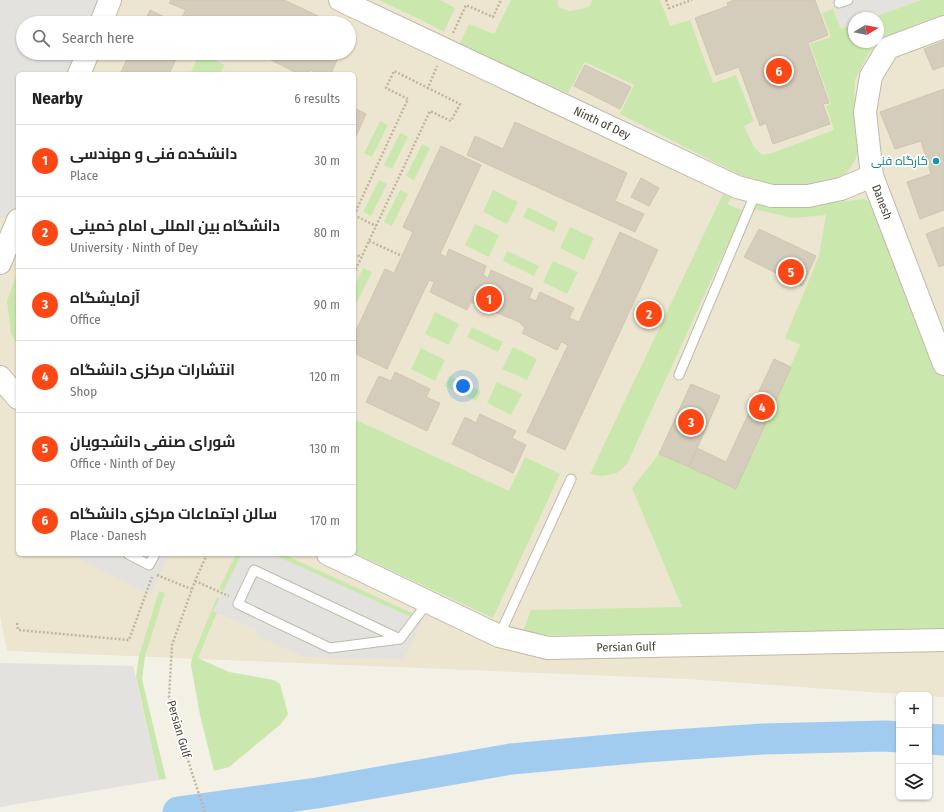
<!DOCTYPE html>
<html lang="en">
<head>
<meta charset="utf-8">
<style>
	body { margin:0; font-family:"Fira Sans Condensed",Cairo,sans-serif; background:#f6f6f6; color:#222 }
	.controls { position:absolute; right:12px; bottom:12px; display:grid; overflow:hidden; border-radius:6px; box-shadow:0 1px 3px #0004 }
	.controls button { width:36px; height:36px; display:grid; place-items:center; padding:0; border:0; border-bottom:1px solid #e0e0e0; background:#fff; color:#222; font:20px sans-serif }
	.compass { position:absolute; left:848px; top:12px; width:36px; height:36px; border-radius:50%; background:#fff; box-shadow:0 1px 3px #0004; rotate:80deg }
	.you { position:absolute; left:463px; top:386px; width:14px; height:14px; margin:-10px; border:3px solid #fff; border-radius:50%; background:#1a73e8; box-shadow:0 0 0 6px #1a73e833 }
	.badge { display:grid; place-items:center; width:26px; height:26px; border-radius:50%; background:#fb4815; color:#fff; font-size:13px; font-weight:700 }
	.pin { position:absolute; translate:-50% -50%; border:2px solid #fff; box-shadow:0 1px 4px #0006 }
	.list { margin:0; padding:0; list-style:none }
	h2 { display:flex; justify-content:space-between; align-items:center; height:52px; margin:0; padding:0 16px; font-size:17px }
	h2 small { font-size:13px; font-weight:400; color:#767676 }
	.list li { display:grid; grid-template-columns:26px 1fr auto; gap:12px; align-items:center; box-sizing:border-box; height:72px; padding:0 16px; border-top:1px solid #e0e0e0 }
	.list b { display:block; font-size:15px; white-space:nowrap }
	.list p { margin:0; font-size:13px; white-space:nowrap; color:#767676 }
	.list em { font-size:13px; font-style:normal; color:#767676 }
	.icon { flex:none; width:22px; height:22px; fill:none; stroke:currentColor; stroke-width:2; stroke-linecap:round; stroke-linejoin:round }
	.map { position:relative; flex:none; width:944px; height:812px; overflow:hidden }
	.search { position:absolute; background:#fff; box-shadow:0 1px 3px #0004; left:16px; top:16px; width:340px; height:44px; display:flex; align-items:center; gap:10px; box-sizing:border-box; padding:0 14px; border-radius:22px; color:#767676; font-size:15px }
	.panel { position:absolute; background:#fff; box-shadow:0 1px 3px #0004; left:16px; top:72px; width:340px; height:484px; border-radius:6px }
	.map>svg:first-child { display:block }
</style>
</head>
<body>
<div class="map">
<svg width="944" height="812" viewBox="0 0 944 812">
	<rect width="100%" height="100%" fill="#f3f0e6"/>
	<path fill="#ece6d0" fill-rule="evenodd" d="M0 0H944V697L929 696V695H912L687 679 7 651 0 616ZM854 18H878V42H854ZM23 23H349V53H23ZM18 74H354V554H18Z"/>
	<path fill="#cae8ae" d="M379 0H440L455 8 444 32 417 18Z
		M511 0H558V7L570 11 589 7 592 0H660L670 26 690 20 713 83 736 75 754 121 744 126 754 147 762 155 772 153 834 130 826 106 831 104 810 44 831 37 822 13 833 9 841 29 854 24V42H878V18H871L921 0H944V14L919 23 895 33 879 42 868 54 855 80 854 94 859 145 856 158 851 167 844 177 836 182 785 189 747 179 740 175 620 114 634 85 585 62 568 93 459 46 469 24 494 34Z
		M200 53 225 65 220 74H190Z
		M380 121 388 125 372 157 364 153Z
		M400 133 408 137 392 169 384 165Z
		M422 144 430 148 414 180 406 176Z
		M379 180 387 184 371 216 363 212Z
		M400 190 408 194 392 226 384 222Z
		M493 190 518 202 507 224 483 212Z
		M723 194 731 198 727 204 743 211 627 464 617 473 602 476 590 474Z
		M756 199 797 207 863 199 878 205 944 376V630L693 634 544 635 523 631 531 610 682 607 632 488 659 454 736 489 800 345 785 338 819 256 826 215 793 218 753 209Z
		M528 207 558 222 554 232 523 217Z
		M475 224 499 235 489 257 465 245Z
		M570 227 594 238 584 260 560 248Z
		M507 251 539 266 534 276 503 261Z
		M553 261 578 272 567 294 543 282Z
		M363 268 372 272 356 304 354 303V287Z
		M18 271V346L11 333 7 301Z
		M435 312 459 324 449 345 425 334Z
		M472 327 503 342 498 352 467 337Z
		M513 347 537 359 527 380 502 369Z
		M421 348 445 360 435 381 411 369Z
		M449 376 481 391 476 401 444 386Z
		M497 382 522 394 511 415 487 403Z
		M354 419 509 491 525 457 560 474 493 618 354 553Z
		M236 554H246L226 592 219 589Z
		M264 554H283L414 614 408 622Z
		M159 591 165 593 145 656 142 679 166 779 159 780 136 677 139 656Z
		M217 597 224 600 214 619 198 658 229 672 274 680 280 684 288 714 281 724 229 767 214 771 200 715 191 665 192 658Z"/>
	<path fill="#e4e2de" d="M0 0H111L101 23H23V53H87L77 74H18V201L11 217 0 218Z
		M831 0H919L869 18H854V23L842 28Z
		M69 554H169L151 595Z
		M242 554H272L422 622 404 659 305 657 255 635 257 630 213 611Z
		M0 663 133 666 159 780 0 807Z"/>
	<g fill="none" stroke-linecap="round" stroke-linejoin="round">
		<path stroke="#a2cbf0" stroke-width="31" d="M929 739 944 740
			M178 812 317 793 511 759 644 747 763 739 885 736 899 737"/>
	</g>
	<path fill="#d5cdbb" stroke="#d0c5af" d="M171 0H284L333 23H191L181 18 186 10 169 3Z
		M734 0H815L828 35 808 43 829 103 823 104 830 124 773 144 766 123 760 126 739 67 716 75 695 18 728 6 727 3Z
		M150 10 177 23H144Z
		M944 41V66L933 70 924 49Z
		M130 53H179L169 74H120Z
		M264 53H340L331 74H320L310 70 308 74H299L263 56Z
		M585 65 631 87 620 109 574 86Z
		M944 89V210L920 219 907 182 931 174 921 141 895 149 880 112Z
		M354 108 366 114 354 141Z
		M515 122 627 173 615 201 644 214 635 232 467 155 475 136 503 149Z
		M441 146 481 165 440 254 446 257 449 249 486 266 483 275 488 278 491 270 533 289 529 298 536 301 540 292 574 308 569 318 579 322 620 232 658 250 565 450 527 432 568 345 561 342 557 350 522 333 525 328 519 322 471 302 467 310 430 292 434 282 429 280 387 369 354 353V335L385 269 394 273 413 232 403 227Z
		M641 178 659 188 649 206 631 197Z
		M944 227V265L939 267 926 234Z
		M759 229 816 256 802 286 744 257Z
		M774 359 791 367 736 489 689 467 697 448 726 462Z
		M395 372 430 389 426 397 440 403 427 431 366 402 379 376 391 381Z
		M691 384 720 396 689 467 659 454Z
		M480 414 516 431 512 438 526 445 513 473 452 444 465 417 476 423Z"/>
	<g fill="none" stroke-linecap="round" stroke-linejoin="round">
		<defs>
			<path id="service" d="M839 3 848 0
				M679 375 756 192
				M128 554 149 565 155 554
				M499 636 571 479
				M400 639 330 648 238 604 254 570 400 639 428 602"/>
			<path id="tertiary" d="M340 0 737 187 772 196H808L841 189 872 176
				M101 23 110 0
				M944 27 888 48 871 76 865 112 872 176 944 364
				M79 74 88 53
				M0 263 18 220
				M0 377 18 398
				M328 554 499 636 548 648 944 640"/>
		</defs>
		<use href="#service" stroke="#bfb9a9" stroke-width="11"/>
		<use href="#tertiary" stroke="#bfb9a9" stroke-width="24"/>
		<path stroke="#c0b69a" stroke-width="2.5" stroke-dasharray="2 2" stroke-linecap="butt" d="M666 0 669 8 692 0
			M453 33 466 5 493 17 501 0
			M354 215 408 99 386 88 394 71 428 88 437 66
			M354 215 376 226
			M369 241 402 256
			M354 254 362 257
			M354 273 430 111 451 121 460 104 428 88
			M157 575 191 589
			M195 581 229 596
			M17 623 18 630 129 640 152 577
			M205 812 192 773 169 697 172 645 195 581 207 554"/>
		<use href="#service" stroke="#fff" stroke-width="9"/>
		<use href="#tertiary" stroke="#fff" stroke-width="22"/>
	</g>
	<circle fill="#0f9aa8" stroke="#fff" stroke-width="1.5" cx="936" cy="161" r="4"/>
	<g text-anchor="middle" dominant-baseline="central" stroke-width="3.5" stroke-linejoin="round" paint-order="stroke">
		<g font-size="12" fill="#464135" stroke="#fff">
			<text transform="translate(602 123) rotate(25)">Ninth of Dey</text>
			<text transform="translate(882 202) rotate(69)">Danesh</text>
			<text transform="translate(626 647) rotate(-1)">Persian Gulf</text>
			<text transform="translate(179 729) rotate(74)">Persian Gulf</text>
		</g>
		<g font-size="12" fill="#0d838f" stroke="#fff" text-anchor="end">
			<text x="928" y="161">کارگاه فنی</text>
		</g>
	</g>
</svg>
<div class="controls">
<button>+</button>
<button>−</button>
<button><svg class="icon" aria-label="layers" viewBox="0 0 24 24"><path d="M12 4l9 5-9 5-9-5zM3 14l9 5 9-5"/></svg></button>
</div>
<svg class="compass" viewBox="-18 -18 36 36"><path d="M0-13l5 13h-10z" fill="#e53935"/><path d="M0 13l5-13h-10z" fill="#767676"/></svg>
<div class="you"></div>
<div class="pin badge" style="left:489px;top:299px">1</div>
<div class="pin badge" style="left:649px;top:314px">2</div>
<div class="pin badge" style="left:691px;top:422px">3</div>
<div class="pin badge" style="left:762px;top:407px">4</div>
<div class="pin badge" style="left:791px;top:272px">5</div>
<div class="pin badge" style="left:779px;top:71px">6</div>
<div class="search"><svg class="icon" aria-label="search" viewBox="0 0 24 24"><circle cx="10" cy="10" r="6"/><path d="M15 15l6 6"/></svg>Search here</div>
<section class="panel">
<h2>Nearby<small>6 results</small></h2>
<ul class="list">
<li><span class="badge">1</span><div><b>دانشکده فنی و مهندسی</b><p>Place</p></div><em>30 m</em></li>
<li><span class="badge">2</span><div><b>دانشگاه بین المللی امام خمینی</b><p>University · Ninth of Dey</p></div><em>80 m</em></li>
<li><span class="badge">3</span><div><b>آزمایشگاه</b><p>Office</p></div><em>90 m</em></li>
<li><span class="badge">4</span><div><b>انتشارات مرکزی دانشگاه</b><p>Shop</p></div><em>120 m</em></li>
<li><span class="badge">5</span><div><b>شورای صنفی دانشجویان</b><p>Office · Ninth of Dey</p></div><em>130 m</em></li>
<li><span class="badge">6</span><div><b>سالن اجتماعات مرکزی دانشگاه</b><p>Place · Danesh</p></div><em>170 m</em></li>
</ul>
</section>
</div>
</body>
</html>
